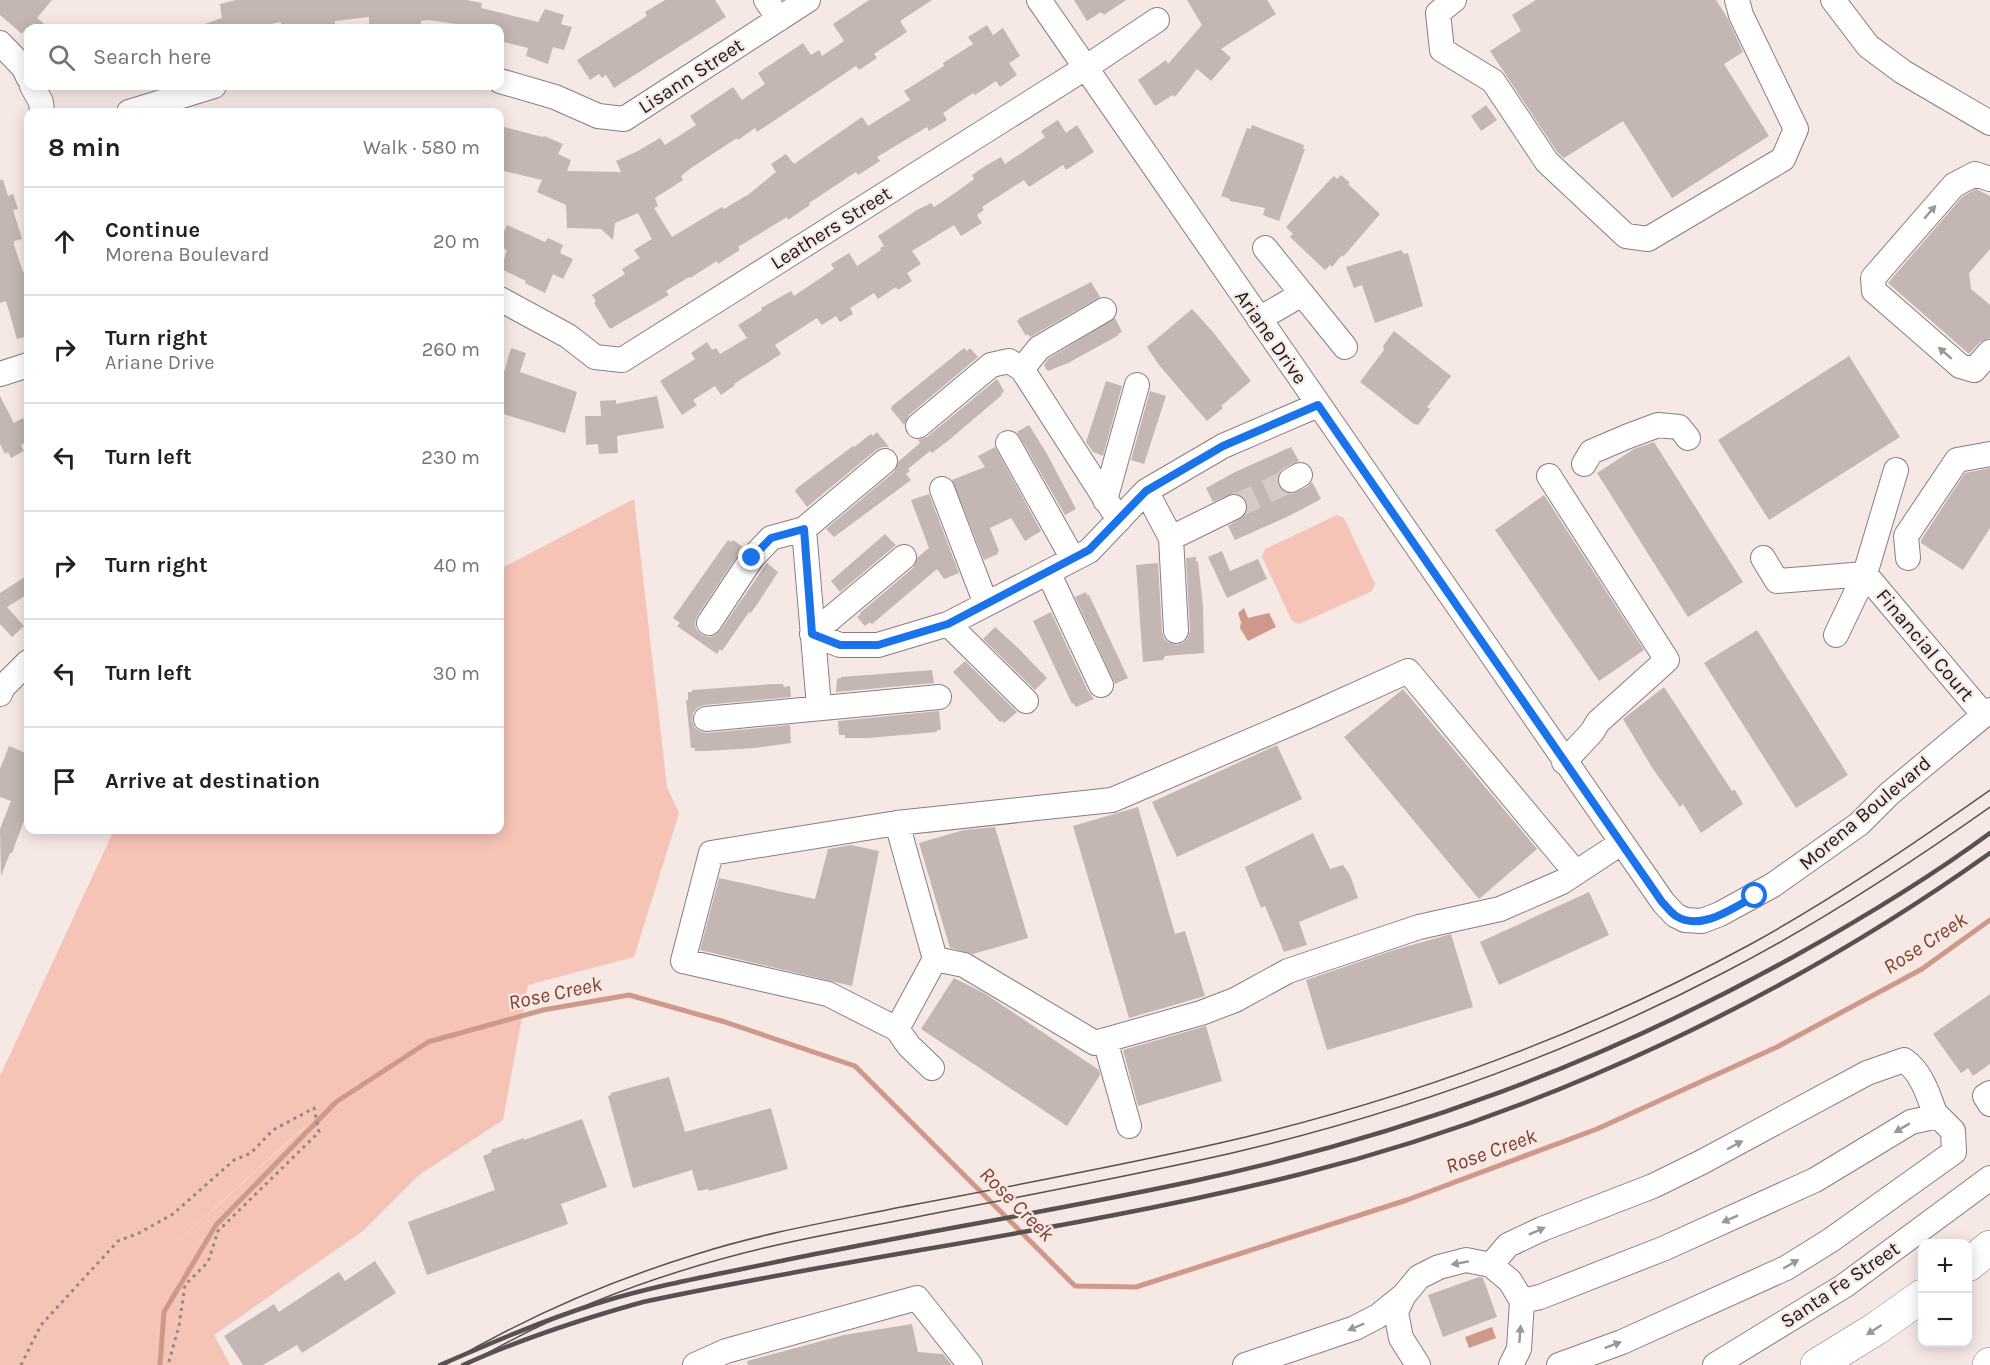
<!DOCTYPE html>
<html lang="en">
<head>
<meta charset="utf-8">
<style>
	body { margin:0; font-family:Karla,sans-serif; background:#f2f2f2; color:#202124 }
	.controls { position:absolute; right:18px; bottom:18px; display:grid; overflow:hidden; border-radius:12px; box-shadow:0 3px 15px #0003 }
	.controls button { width:54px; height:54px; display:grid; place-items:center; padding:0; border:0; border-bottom:2px solid #e0e0e0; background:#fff; color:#202124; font:30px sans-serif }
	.stop { position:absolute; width:18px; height:18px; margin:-14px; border:4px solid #1a73e8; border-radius:50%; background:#fff }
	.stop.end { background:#1a73e8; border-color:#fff; box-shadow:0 2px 6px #0008 }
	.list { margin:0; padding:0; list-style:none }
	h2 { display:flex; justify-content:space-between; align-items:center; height:78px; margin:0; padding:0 24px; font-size:26px }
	h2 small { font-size:20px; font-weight:400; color:#757577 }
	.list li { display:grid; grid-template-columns:39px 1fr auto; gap:18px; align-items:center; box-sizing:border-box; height:108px; padding:0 24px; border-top:2px solid #e0e0e0 }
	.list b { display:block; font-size:22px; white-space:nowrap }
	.list p { margin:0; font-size:20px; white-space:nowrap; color:#757577 }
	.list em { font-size:20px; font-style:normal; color:#757577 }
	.icon { flex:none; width:33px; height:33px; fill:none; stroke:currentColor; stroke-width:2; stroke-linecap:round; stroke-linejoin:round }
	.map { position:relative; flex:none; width:1990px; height:1365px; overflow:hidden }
	.search { position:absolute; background:#fff; box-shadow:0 3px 15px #0003; left:24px; top:24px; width:480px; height:66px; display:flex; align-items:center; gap:15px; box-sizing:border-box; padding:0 21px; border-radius:12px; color:#757577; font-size:22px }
	.panel { position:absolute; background:#fff; box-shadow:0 3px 15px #0003; left:24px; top:108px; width:480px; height:726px; border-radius:12px }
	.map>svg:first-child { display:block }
</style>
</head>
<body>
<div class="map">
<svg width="1990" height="1365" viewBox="0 0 1990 1365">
	<rect width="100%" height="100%" fill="#f6e8e5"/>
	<path fill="#f5c4b7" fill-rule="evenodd" d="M634 499 667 787 679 813 634 957 528 985 503 1120 419 1175 363 1231 214 1335 230 1365H0V1076L114 830H500V569ZM305 1126V1127L150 1266Z
		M1337 515 1344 518 1375 584 1372 591 1299 624 1292 621 1262 557 1265 549Z"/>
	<path fill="#ce998a" d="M1244 608 1248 618 1269 613 1276 627 1248 641 1240 628 1241 622 1238 613Z
		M1492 1327 1496 1338 1469 1348 1465 1337Z"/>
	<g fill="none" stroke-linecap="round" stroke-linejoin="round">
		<path stroke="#ce998a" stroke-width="5" d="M160 1365 164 1312 216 1225 336 1102 428 1042 543 1010 629 995 725 1022 855 1066 1075 1286 1136 1287 1407 1200 1597 1129 1777 1047 1922 969 1990 920"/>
	</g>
	<path fill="#c3b6b3" d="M0 0H52L37 18 49 28H26L22 34 0 15Z
		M236 0H466L482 3 481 8 538 22 545 9 564 15 561 24 572 27 564 50 553 47 548 64 526 56 528 48 500 41V28H455L456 24 429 20 421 21V28H374V25H369V17L335 21V28H281V22L250 28H199V26L222 18 220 4Z
		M665 0H715L726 17 614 88 606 75 602 78 599 74 590 80 577 60 647 16 645 12Z
		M869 0H932L900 21 907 32 874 54 877 58 859 70 856 66 757 132 755 128 738 140 737 138 691 168 681 176 683 180 655 198 658 206 654 208 672 237 722 207 724 209 749 194 776 172 771 164 786 154 794 164 862 117 868 126 910 100 904 91 944 66 943 63 973 44 968 37 987 25 993 35 1003 28 1020 56 1009 63 1017 75 1000 87 996 81 975 95 973 93 943 113 947 120 929 131 927 127 877 157 880 161 858 175 856 172 809 203 810 205 788 220 787 217 738 247 740 250 718 264 717 261 690 278 689 277 666 291 669 295 610 329 594 303 596 301 592 295 625 274 622 269 640 258 634 250 652 239 638 213 615 223 613 240 601 229 567 228 566 205 537 192 542 180 500 170V126L543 137 544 136 563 144 558 154 571 160 567 171 621 172 616 161 636 152 660 138 665 145 696 125 690 116 733 87 742 100 765 84 758 73 803 43 811 55 819 50 822 56 844 41 833 24Z
		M1074 0H1126L1104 15 1101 12 1087 21Z
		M1187 0H1267L1276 14 1221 49 1231 58 1211 81 1197 69 1175 97 1173 95 1155 106 1138 80 1166 60 1168 64 1202 25Z
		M1536 0H1716L1727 17 1743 52 1724 64 1769 136 1672 198 1623 121 1564 158 1558 153 1490 51 1521 31 1512 15Z
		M1486 105 1497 120 1481 131 1471 116Z
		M1058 120 1066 133 1077 125 1094 152 1066 170 1063 165 1029 187 1024 180 982 207 984 210 977 215 982 223 961 236 954 225 912 251 921 264 907 273 912 281 898 290 896 287 878 299 874 293 850 308 853 314 840 322 836 316 822 325 817 318 775 345 781 354 734 384 735 385 721 395 715 386 693 400 697 405 682 415 660 381 695 359 691 353 707 342 712 350 716 348 720 354 747 338 738 325 762 310 761 308 791 291 794 296 834 269 831 264 849 253 857 266 881 250 880 248 884 246 878 236 917 210 931 203 934 207 955 193 974 179 972 175 985 166 1001 157 1005 164 1026 150 1045 137 1041 131Z
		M1252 125 1304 145 1303 149H1305L1279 221 1263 215 1265 208 1230 201V199L1221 196 1247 128 1251 129Z
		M1341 175 1350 183 1348 184 1380 214 1343 257 1342 255 1332 267 1330 265 1325 270 1290 237 1293 234 1286 227 1328 182 1334 176 1337 179Z
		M0 180H3L8 196 13 194 18 209 13 210 22 239 14 241V245L23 272 28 270V336L17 339 6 301 0 303Z
		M1976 189 1990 196V249L1969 273 1971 289 1990 305V338L1980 342 1969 354 1888 283 1963 196Z
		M507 225 545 242 548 238 563 245 560 253 573 259 563 279 553 274 545 293 525 283 526 281 501 269 507 250 500 247V240Z
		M1401 250 1404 254 1408 253 1423 306 1375 323 1362 285 1354 288 1346 267Z
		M1091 282 1100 297 1030 337 1028 334 1026 336 1017 321 1020 318Z
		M1192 309 1213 332 1251 381 1221 406 1223 408 1207 421 1159 365 1147 347Z
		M1115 318 1122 332 1118 334 1119 335 1068 363 1048 371 1046 369 1044 365 1048 359Z
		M1394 331 1451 376 1427 407 1430 409 1418 425 1414 424 1360 382 1384 350 1383 346Z
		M511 348 526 353 520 372 577 392 565 433 500 413V386Z
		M964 348 967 351 970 348 978 357 909 415 904 425 891 409 892 406Z
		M1849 356 1900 437 1769 520 1718 440Z
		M997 379 1004 391 1001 394 1002 395 949 440 932 453 930 451 908 469 910 471 906 474 911 480 834 537 826 529 894 472 899 461 920 443 918 440 927 437Z
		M1106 381 1122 386 1103 456 1093 452 1086 442Z
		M1150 391 1166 396 1144 464 1131 460Z
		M0 396 14 423 23 418 28 428V441L21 445 24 451 11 458 8 452 5 454 0 444Z
		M657 396 664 428 617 436 618 453 599 454 598 444 586 445 585 416H601L600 401 616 400V404Z
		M1029 425 1047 454 1076 509 1065 515 1017 432Z
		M877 432 889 447H882L876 450 807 507 795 491 797 488 853 446 854 447 871 434 873 436Z
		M1654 442 1743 582 1688 617 1597 473 1634 449Z
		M995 447 1041 531 1025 541 1011 518 990 528 999 551 997 552 998 554 984 560 952 480 985 467 978 456Z
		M1291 447 1299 461 1284 468 1279 472 1277 480 1279 487 1284 492 1291 494 1307 487 1312 482 1321 499 1291 515 1235 540 1228 526 1245 515 1248 509 1246 500 1241 495 1234 493 1213 502 1206 488 1235 472Z
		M1990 468V528L1963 570 1921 543V540L1965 473Z
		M929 494 959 573 944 579 937 569 872 624 870 622 865 626 857 617 861 614 860 613 913 568 918 557 929 548 911 500Z
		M1544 495 1644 650 1599 681 1495 530Z
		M885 534 896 545 840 592 831 581Z
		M728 540 731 542 733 540 743 547 697 616 695 623 696 629 702 635 709 637 716 635 720 631 767 563 778 572 760 600 751 613 749 612 722 651 720 649 717 654 677 626 680 623 673 618Z
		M1222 551 1230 571 1258 559 1267 579 1227 598 1208 557Z
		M1196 557V562L1198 561 1203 606 1204 653 1165 656 1163 660 1143 662 1136 565 1158 563 1162 632 1164 639 1169 643 1177 645 1183 643 1188 638 1190 631 1186 558Z
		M28 575V594L7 607 24 626 12 637 0 624V593Z
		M1086 592 1087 595H1089L1128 678 1115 684 1075 597Z
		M1051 612 1088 691 1094 699 1076 707 1073 703 1072 704 1033 621Z
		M995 627 1018 648 1047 678 1035 690 983 639Z
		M1757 630 1848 775 1796 808 1704 663Z
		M965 661 1017 712 1004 723 1002 721 1000 722 953 672Z
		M932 670 934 683 836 692 837 679 841 678V677Z
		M773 684H783L784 687 790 686 791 697 704 705 698 707 693 713 692 721 695 728 701 732 707 733 790 725 791 743 754 748 706 751H695V748H691L686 700H688V692H692V690Z
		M1664 687 1732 791 1735 790 1743 804 1701 833 1683 804 1680 807 1653 769 1623 719Z
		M1403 689 1537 849 1479 899 1344 737Z
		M939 711 941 730H937V732L868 738H845V735H839L838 721Z
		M1277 745 1302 799 1177 857 1152 802Z
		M9 746 28 754V810L12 853H10L1 876 0 829 11 801 0 797V769Z
		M1138 807 1175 934 1185 931 1205 996 1129 1018 1073 826Z
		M995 827 1028 938 973 954 950 948 919 843 964 830Z
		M1313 833 1330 869 1343 865 1350 875 1358 898 1299 922 1307 945 1284 952 1265 906 1261 908 1245 867Z
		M851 845 879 851 852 986 700 950 719 878 815 899 828 849Z
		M1589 892 1609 935 1499 985 1480 942Z
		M1451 934 1473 1007 1327 1050 1306 980 1394 950Z
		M954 978 984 993 1099 1070 1100 1075 1067 1126 921 1029Z
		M1990 994V1064L1973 1076 1968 1068 1961 1073 1933 1034Z
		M1206 1026 1222 1081 1138 1106 1123 1050Z
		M669 1077 685 1132 771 1108 788 1169 709 1191 708 1189 698 1191 692 1170 633 1188 608 1096 611 1095V1093Z
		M582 1119 607 1187 561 1204 568 1224 427 1275 408 1222 495 1190 483 1156 492 1152 491 1150 524 1138V1140Z
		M375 1261 396 1293 302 1353 297 1345 263 1365H243L224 1336 274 1304 279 1312 339 1272 345 1281Z
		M1479 1277 1483 1278 1497 1317 1443 1337 1428 1295Z
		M912 1324 918 1352 943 1354 952 1365H748L747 1361 844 1335Z"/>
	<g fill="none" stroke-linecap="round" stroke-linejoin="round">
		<path stroke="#d6c9c6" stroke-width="24" stroke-dasharray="24 12" stroke-linecap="butt" d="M1234 507 1291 480"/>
		<defs>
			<path id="minor" d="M766 0 779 19
				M1039 0 1663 902 1675 915 1685 920 1702 921 1720 914 1773 885 1859 824 1889 794 1990 710
				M1454 0 1438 13 1442 50 1493 81 1547 162 1626 236 1648 239 1783 159 1796 129 1741 15 1737 0
				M1833 0 1868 46 1903 72 1990 123
				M0 43 24 68 28 77
				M500 81 555 97 598 116 624 119 808 0
				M32 86 41 102 42 112
				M129 112 214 86
				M1990 179 1975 174 1954 185 1873 278 1874 291 1960 366 1974 370 1990 352
				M1265 248 1345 347
				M500 299 568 336 595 357 622 360 1085 68 1157 20
				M1259 319 1302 294
				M1022 369 1119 520
				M0 374 28 365
				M918 426 991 365 1009 361 1022 369 1039 348 1104 310
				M1008 443 1073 559
				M1584 464 1591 452 1626 437 1658 425 1679 427 1688 438
				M1549 476 1667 660 1598 722 1592 732 1564 762
				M1291 480 1300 475
				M942 489 986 604
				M1146 491 1171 538 1176 631
				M1105 500 1137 385
				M804 529 819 707
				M1171 538 1234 507
				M1763 558 1777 581 1865 574
				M1908 558 1906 536 1957 460 1990 454
				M1048 572 1101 685
				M1865 574 1984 715
				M709 623 752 558 771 538 804 529 885 461
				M948 624 1026 701
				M812 634 840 645H878L948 624 1089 551 1146 491 1223 446 1318 405
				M812 634 904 557
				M1836 635 1865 574 1896 470
				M0 694 3 687 28 662
				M706 719 939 697
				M897 823 1112 800 1306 717 1408 671 1576 873
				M897 1029 935 959
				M1105 1040 1129 1126
				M932 1068 909 1046 897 1029 828 994 683 961 711 853 897 823 935 959 964 965 1095 1043 1201 1013 1235 1000 1288 971 1419 927 1500 909 1562 882 1621 843
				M1990 1093 1985 1096 1990 1104
				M1491 1265 1508 1245 1542 1229 1653 1186 1702 1162 1867 1073 1904 1060C1922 1072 1929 1097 1936 1116
				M1522 1301 1540 1297 1665 1248 1815 1180 1911 1122 1938 1116 1953 1131 1954 1152 1831 1240 1786 1268 1622 1342 1559 1365
				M695 1365 726 1351 917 1298 970 1365
				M1245 1365 1355 1328 1378 1316 1404 1295
				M1418 1365 1401 1338 1396 1312 1404 1295 1419 1277 1439 1267 1466 1260 1491 1265 1510 1281 1522 1301 1519 1349 1511 1365
				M1715 1365 1844 1286 1990 1178"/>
			<path id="highway" d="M1968 1265 1990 1247
				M1817 1365 1877 1328 1922 1296
				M1989 1365 1990 1364"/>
		</defs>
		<use href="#minor" stroke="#8a7e7b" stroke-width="26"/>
		<use href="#highway" stroke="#8a7e7b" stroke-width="34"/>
		<path stroke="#918785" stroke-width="3" stroke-dasharray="3 4.5" stroke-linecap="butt" d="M21 1365 41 1325 118 1241 139 1233 173 1214 234 1160 251 1153 273 1130 314 1108 319 1132 218 1231 208 1262 185 1285 179 1326 168 1365"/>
		<use href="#minor" stroke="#fff" stroke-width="24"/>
		<use href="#highway" stroke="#fff" stroke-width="33"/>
		<path stroke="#58514f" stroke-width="1.5" d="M445 1365C524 1318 609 1281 697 1254 763 1233 833 1221 901 1207 1007 1187 1114 1167 1220 1143 1404 1101 1585 1034 1751 944 1834 898 1912 845 1990 790
			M467 1365C559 1310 660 1273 764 1248 809 1237 856 1229 901 1220 1012 1198 1122 1178 1232 1153 1402 1113 1570 1053 1725 972 1818 924 1905 867 1990 807"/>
		<path stroke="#58514f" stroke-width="4.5" d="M440 1365C491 1343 542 1321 595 1304 656 1285 719 1274 781 1261 917 1233 1053 1211 1189 1182 1405 1136 1600 1064 1793 957 1861 919 1928 879 1990 833
			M463 1365C521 1339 582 1319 643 1302 862 1255 1084 1229 1301 1174 1544 1113 1787 998 1990 853"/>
	</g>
	<defs><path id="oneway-solid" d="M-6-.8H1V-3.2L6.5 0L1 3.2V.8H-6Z" transform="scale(1.5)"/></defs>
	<g fill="#9a9897">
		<use href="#oneway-solid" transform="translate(1930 212) rotate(-49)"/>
		<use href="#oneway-solid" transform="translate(1945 353) rotate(-139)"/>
		<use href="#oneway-solid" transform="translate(1902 1128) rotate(149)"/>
		<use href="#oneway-solid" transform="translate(1735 1145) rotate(-28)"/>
		<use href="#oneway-solid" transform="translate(1730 1219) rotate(156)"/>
		<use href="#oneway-solid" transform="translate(1537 1231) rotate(-24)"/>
		<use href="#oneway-solid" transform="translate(1460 1263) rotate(170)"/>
		<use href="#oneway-solid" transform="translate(1791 1264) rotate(-30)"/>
		<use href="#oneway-solid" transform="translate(1356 1327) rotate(157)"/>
		<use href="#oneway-solid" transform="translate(1874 1330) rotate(147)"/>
		<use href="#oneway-solid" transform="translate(1520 1334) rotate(-86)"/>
		<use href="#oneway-solid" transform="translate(1613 1345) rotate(-21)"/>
	</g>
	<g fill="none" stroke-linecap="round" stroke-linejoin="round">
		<path stroke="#1a73e8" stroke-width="8" d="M752 558 771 538 804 529 812 634 840 645H878L948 624 1089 550 1146 491 1223 446 1318 405 1662 902C1666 906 1671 913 1676 916 1701 932 1733 908 1755 896"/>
	</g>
	<g text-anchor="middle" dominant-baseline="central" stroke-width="4.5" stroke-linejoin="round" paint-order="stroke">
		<g font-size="20" fill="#1e1918" stroke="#f6e8e5">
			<text transform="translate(691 76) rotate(-33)">Lisann Street</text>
			<text transform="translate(831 228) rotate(-32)">Leathers Street</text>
			<text transform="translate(1271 337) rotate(55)">Ariane Drive</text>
			<text transform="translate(1925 645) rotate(50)">Financial Court</text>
			<text transform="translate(1865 813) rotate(-40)">Morena Boulevard</text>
			<text transform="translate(1840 1285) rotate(-34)">Santa Fe Street</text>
		</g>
		<g font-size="21" font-style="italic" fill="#823e2c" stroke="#f6e8e5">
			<text transform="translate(1925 943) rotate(-33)">Rose Creek</text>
			<text transform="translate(555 993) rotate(-12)">Rose Creek</text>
			<text transform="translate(1491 1151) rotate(-20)">Rose Creek</text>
			<text transform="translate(1017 1204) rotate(45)">Rose Creek</text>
		</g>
	</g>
</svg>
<div class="controls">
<button>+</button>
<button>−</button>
</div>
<div class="stop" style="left:1755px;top:896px"></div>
<div class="stop end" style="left:752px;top:558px"></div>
<div class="search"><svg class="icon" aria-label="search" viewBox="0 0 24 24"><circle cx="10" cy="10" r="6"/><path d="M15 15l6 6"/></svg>Search here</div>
<section class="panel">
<h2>8 min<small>Walk · 580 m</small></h2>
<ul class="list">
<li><svg class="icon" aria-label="ahead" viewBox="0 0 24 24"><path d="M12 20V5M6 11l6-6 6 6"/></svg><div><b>Continue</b><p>Morena Boulevard</p></div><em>20 m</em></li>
<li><svg class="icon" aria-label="right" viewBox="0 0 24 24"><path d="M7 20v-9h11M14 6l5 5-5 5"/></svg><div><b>Turn right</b><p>Ariane Drive</p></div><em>260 m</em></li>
<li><svg class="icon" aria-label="left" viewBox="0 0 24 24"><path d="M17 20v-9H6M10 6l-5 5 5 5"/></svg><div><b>Turn left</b></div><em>230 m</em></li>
<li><svg class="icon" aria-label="right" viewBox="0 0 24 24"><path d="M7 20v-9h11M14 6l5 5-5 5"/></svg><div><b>Turn right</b></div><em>40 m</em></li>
<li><svg class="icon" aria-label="left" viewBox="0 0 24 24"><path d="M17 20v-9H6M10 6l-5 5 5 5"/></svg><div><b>Turn left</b></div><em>30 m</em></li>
<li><svg class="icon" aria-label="arrive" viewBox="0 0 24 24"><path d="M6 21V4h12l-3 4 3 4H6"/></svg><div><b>Arrive at destination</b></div></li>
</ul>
</section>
</div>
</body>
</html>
